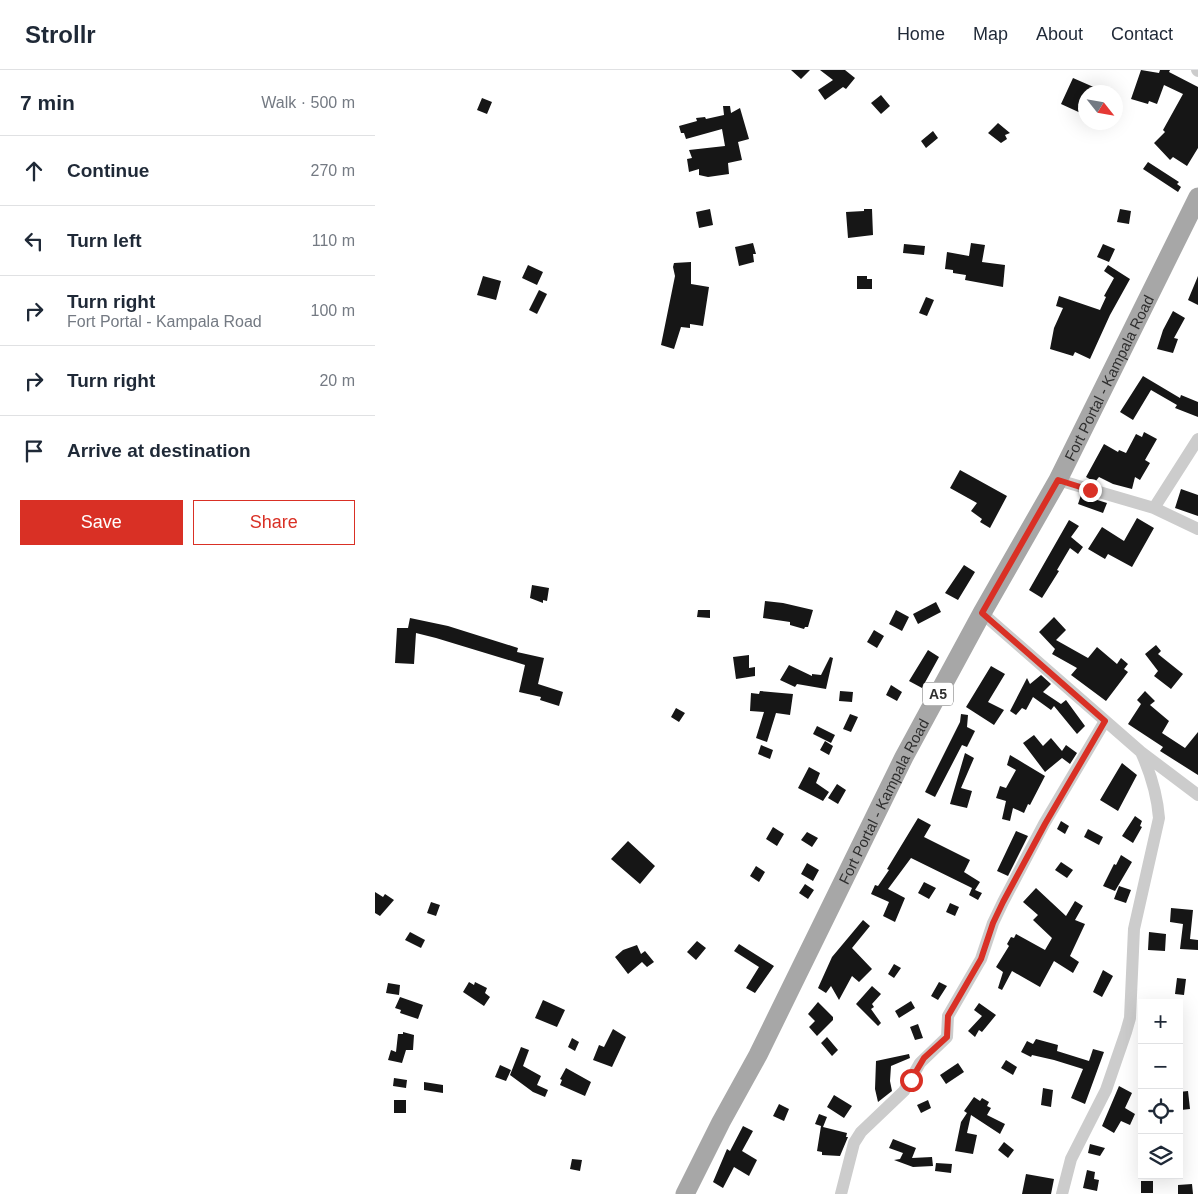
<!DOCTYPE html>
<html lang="en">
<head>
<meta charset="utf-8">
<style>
	body { margin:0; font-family:Helvetica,sans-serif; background:#f2f2f3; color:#1f2937 }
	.controls { position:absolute; right:15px; bottom:15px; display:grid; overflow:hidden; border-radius:0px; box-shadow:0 5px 20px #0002 }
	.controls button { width:45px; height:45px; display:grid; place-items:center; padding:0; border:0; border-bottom:1px solid #e0e1e3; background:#fff; color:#1f2937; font:25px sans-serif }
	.compass { position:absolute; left:703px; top:15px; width:45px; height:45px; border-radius:50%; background:#fff; box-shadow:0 5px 20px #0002; rotate:121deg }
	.stop { position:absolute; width:15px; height:15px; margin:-11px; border:4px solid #d93025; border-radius:50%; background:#fff }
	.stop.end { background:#d93025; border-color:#fff; box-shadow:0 1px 5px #0008 }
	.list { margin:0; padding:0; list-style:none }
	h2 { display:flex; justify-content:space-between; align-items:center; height:65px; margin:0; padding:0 20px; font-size:21px }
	h2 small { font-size:16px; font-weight:400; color:#747a83 }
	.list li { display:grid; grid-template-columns:32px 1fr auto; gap:15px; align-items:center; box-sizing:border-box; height:70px; padding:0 20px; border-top:1px solid #e0e1e3 }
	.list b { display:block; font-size:19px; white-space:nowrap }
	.list p { margin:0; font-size:16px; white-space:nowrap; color:#747a83 }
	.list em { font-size:16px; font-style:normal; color:#747a83 }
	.actions { display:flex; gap:10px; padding:15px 20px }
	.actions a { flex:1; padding:11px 0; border:1px solid #d93025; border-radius:0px; text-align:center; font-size:18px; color:#d93025 }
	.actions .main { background:#d93025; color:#fff }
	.icon { flex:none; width:28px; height:28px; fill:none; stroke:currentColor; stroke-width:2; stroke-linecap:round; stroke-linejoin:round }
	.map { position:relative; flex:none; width:823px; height:1124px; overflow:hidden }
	header { display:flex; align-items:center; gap:30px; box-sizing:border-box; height:70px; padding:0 25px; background:#fff; border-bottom:1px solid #e0e1e3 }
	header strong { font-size:24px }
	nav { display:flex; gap:28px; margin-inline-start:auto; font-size:18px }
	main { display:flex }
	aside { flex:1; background:#fff }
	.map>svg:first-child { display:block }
</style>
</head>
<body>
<header>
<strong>Strollr</strong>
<nav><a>Home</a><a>Map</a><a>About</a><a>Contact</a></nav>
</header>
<main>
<aside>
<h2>7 min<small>Walk · 500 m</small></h2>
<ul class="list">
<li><svg class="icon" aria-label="ahead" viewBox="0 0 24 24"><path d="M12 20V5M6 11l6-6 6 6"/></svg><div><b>Continue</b></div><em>270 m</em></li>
<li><svg class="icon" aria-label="left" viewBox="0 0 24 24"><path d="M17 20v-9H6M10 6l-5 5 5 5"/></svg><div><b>Turn left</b></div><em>110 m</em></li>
<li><svg class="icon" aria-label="right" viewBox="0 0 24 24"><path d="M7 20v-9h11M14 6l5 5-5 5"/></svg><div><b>Turn right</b><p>Fort Portal - Kampala Road</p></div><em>100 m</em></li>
<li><svg class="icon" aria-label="right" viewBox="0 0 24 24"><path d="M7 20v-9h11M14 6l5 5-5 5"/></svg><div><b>Turn right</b></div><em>20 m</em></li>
<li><svg class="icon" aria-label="arrive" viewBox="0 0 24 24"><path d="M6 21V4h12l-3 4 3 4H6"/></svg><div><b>Arrive at destination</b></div></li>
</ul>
<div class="actions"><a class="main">Save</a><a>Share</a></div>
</aside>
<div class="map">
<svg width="823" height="1124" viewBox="0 0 823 1124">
	<rect width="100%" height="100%" fill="#fff"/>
	<path fill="#161616" d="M416 0H435L426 9Z
		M445 0H470L480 8 471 19 468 17 450 30 443 20 458 10Z
		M766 0 784 3 785 0H795L794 2 823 17V78L812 96 798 87 795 90 779 73 790 62 788 60 808 24 789 15 782 34 774 31 773 34 756 29Z
		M698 8 730 22H710V45L686 34Z
		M506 25 515 36 506 44 496 33Z
		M107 28 117 32 112 44 102 40Z
		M348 36H355L356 43 365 38 374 69 363 72 367 90 353 93 354 104 333 107 324 105V99L314 102 312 89 317 88 314 80 350 76 347 59 311 69 309 63H306L304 56 322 51 321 48 330 47 331 49 349 45Z
		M623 53 635 63 630 65 632 69 626 73 613 63Z
		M558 61 563 68 551 78 546 71Z
		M773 92 804 112 802 114 806 117 803 122 768 99Z
		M335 139 338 155 324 158 321 142Z
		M489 139H497L498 165 473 168 471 142 489 141Z
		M745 139 756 141 754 154 742 152Z
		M378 173 381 184H378L379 192 364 196 360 177Z
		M596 173 610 175 607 192 630 195 628 217 590 210 591 205 578 203V200L570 199 572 182 594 186Z
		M529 174 550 176 549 185 528 183Z
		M728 174 740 179 734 192 722 187Z
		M316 192V214L334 217 328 256 315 254V258L306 257 299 279 286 275 300 206 298 197 299 193Z
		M153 195 168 202 162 215 147 208Z
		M733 195 755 209 735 245 715 289 700 282 698 286 675 279 679 258 688 238 681 236 684 226 725 240 731 227 729 226 739 208 729 201Z
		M108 206 126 211 121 230 102 225Z
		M482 206H492V209H497V219H482Z
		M823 206V235L813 230Z
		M164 220 172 224 162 244 154 240Z
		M551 227 559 230 552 246 544 243Z
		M798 241 810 248 799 268 803 269 798 283 782 279 788 260Z
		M768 306 805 328 806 325 823 332V347L800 338 802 335 776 320 758 350 745 342Z
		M769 362 782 369 770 390 775 393 765 410 760 407 757 419 738 414 724 407 720 412 711 407 729 374 743 382 744 380 751 383 761 364 767 367Z
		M585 400 632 426 615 458 605 452 607 449 596 441 602 433 575 418Z
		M806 419 823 425V446L800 438Z
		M706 425 732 433 728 443 703 434Z
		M762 448 779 458 757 497 733 484 730 489 713 479 727 457 749 471Z
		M694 450 704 456 696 467 708 477 703 484 695 478 682 500 684 501 667 528 654 520Z
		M589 495 600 502 583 530 570 523Z
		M157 515 174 518 172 531 168 530V533L155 528Z
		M390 531 408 533 438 540 433 557H430L429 559 415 555V552L388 548Z
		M561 532 566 542 543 554 538 544Z
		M323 540H335V548L322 547Z
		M521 540 534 547 527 561 514 554Z
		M679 547 691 560 681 570 713 588 722 577 742 594 746 588 753 594 749 599 753 602 731 631 696 605 702 598 677 584 680 579 664 562Z
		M35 548 73 556 143 578 142 582 169 588 163 614 188 622 184 636 165 630 166 627 144 622 150 595 61 568 41 563 39 594 20 593 22 558H33Z
		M499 560 509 566 502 578 492 572Z
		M781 575 786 581 783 584 808 604 796 619 779 606 783 601 770 584Z
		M553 580 564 587 547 618 534 611Z
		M374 585V598L380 597V606L361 609 358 587Z
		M455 587 458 588 451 619 422 614 420 617 405 610 414 595 437 606V604L446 605Z
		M616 596 630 604 613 632 629 640 619 655 591 637Z
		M666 605 676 614 668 622 686 634 691 630 710 656 702 664 679 636 676 640 658 627 651 640 647 638 641 645 635 641 652 608 655 614Z
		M516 615 527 622 522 631 511 625Z
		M385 621 418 624 415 645 401 643 392 672 381 668 389 642 375 641 376 623 384 624Z
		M465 621 478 622 477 632 464 631Z
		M770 621 780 631 775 635 794 651 787 663 810 678 823 662V705L785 681 788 677 753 654 766 634 762 630Z
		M301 638 310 643 304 652 296 647Z
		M475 644 483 647 476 662 468 659Z
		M586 644 593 645 592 657 600 661 592 677 587 675 560 727 550 722 585 652Z
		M442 656 460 665 456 673 438 664Z
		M659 665 668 676 676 668 687 681 691 675 702 683 695 694 687 688 670 702 648 673Z
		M450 671 458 676 454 685 445 680Z
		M386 675 398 680 395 689 383 684Z
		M590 683 599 688 586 718 597 721 592 738 575 734Z
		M635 685 670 706 655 735 653 734 649 743 638 738 635 751 627 749 631 731 621 728 625 716 631 718 641 700 632 695Z
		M747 693 762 705 743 741 725 730Z
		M434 697 445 703 441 713 454 722 448 731 423 718Z
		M462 714 471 720 463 734 453 728Z
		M760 746 767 751 765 756 767 757 758 773 747 766Z
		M543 748 556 755 549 767 595 790 589 802 605 812 600 820 607 823 603 830 594 825 597 818 536 788 513 819 530 828 520 852 508 846 514 832 496 824 500 815 503 816 514 800 512 799Z
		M686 751 694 756 690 764 682 759Z
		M398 757 409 764 402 776 391 769Z
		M713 759 728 767 724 775 709 767Z
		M641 761 653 766 633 806 622 801Z
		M432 762 443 768 437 777 426 770Z
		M253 771 280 796 265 814 236 789Z
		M746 785 757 792 740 821 728 816 739 794 741 795Z
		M686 792 698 800 692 808 680 800Z
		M432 793 444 800 438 811 426 804Z
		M381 796 390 802 384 812 375 806Z
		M549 812 561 818 554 829 543 823Z
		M430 814 439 820 433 829 424 823Z
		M744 816 756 820 751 833 739 829Z
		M661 818 691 846 700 831 708 836 700 850 710 854 695 886 704 892 698 903 679 891 665 917 637 901 627 920 623 918 628 902 621 897 634 876 632 874 636 867 639 868 641 864 670 880 677 868 658 850 663 845 648 832Z
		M0 822 8 827 10 824 19 830 5 846 0 843Z
		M56 832 65 835 61 846 52 843Z
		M575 833 584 837 580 846 571 842Z
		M796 838 818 840 815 869 823 870V880L805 879 808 854 795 852Z
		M488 850 495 856 477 878 497 899 484 912 477 906 464 930 456 916 451 923 443 918 457 887Z
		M35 862 50 870 46 878 30 870Z
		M774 862 791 864 790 881 773 880Z
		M322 871 331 878 321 890 312 882Z
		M364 874 399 896 380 923 371 918 384 897 359 881Z
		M262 875 266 884 270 881 279 892 272 897 267 892 253 904 240 887 248 880Z
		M519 894 526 898 519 908 513 904Z
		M728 900 738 906 727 927 718 922Z
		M802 908 811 909 809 925 800 924Z
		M94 912 99 915 100 912 112 918 110 923 115 927 109 936 88 922Z
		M564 912 572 916 563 930 556 926Z
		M13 913 25 915 24 925 11 923Z
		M497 916 506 924 497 934 499 937 496 939 506 953 503 956 481 934Z
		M25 927 48 935 43 949 25 943 26 940 20 938Z
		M168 930 190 940 182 957 160 948Z
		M536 931 540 938 524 948 520 941Z
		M443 932 458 947V950L442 966 434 957 440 951 433 944Z
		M604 933 621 945 607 962 604 960 600 967 593 961 607 946 599 940Z
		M543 954 548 968 540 970 535 957Z
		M238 959 251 967 237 997 218 990 224 975 229 977Z
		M28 962 39 965 38 980H31L27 993 13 990 16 980 21 982 23 964H28Z
		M452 967 463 980 457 986 446 973Z
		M197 968 204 972 200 981 193 977Z
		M661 969 683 975 682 981 714 991 718 979 729 982 710 1034 696 1028 708 999 679 990 657 985 656 987 646 982 652 971 658 974Z
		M146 977 154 980 148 996 166 1006 162 1015 173 1020 170 1027 158 1022 135 1005Z
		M534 984 535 988 516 996 515 1011 517 1021 503 1032 500 1019 501 991Z
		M631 990 642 997 638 1005 626 998Z
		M583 993 589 1002 571 1014 565 1005Z
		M125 995 136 1000 131 1011 120 1007Z
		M191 998 216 1012 210 1026 185 1015 187 1010 185 1009Z
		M19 1008 32 1010 31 1018 18 1016Z
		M49 1012 68 1015V1023L49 1020Z
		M744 1016 757 1023 750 1038 760 1044 755 1055 746 1051 739 1063 727 1056Z
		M668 1018 678 1020 676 1037 666 1035Z
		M813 1021 815 1039 806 1040 804 1022Z
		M459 1025 477 1036 469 1048 452 1037Z
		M599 1027 605 1031 607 1028 614 1032 612 1036 616 1038 612 1045 630 1054 625 1064 596 1045 592 1063 602 1065 598 1084 580 1081 586 1052 592 1043 589 1041Z
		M19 1030H31V1043H19Z
		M553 1030 556 1038 546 1043 542 1035Z
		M404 1034 414 1039 409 1051 398 1046Z
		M444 1044 452 1047 448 1057 472 1063 471 1067H473L465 1086 447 1085V1082L442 1081 446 1056 440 1054Z
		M368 1056 378 1061 367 1081 382 1090 374 1106 359 1097 348 1118 338 1112 352 1079 355 1081Z
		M518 1069 541 1078 537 1088 557 1087 558 1096 538 1097 519 1090 525 1089 528 1083 514 1078Z
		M629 1072 639 1080 633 1088 623 1080Z
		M715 1074 730 1078 725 1086 713 1083Z
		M197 1089 207 1090 205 1101 195 1099Z
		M561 1093 577 1094 576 1103 560 1101Z
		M712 1100 720 1102 719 1109 724 1110 722 1121 708 1118Z
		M651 1104 679 1109 676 1124H647Z
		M766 1111H778V1123H766Z
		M817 1114 818 1124H803V1115Z"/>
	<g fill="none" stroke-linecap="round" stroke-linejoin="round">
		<path stroke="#ccc" stroke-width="12" d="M822 0 823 1
			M683 410 779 438 823 459
			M779 438 823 369
			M607 543 766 682 823 725
			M466 1124 479 1073 486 1062 529 1021 545 993 572 967 573 946 606 889 618 853 628 832 669 754 730 651
			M687 1124 696 1089 731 1020 751 962 755 948 759 859 784 748C782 723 776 704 766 682"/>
		<path stroke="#a7a7a7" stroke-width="19" id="s1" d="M310 1124 346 1052 383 985 529 687 607 543 683 410 823 127"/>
	</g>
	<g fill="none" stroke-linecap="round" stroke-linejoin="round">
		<path stroke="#d93025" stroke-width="6" d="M536 1010 549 988 572 967 573 946 606 889 618 853 628 832 670 754 730 651 607 543 683 410 715 420"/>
	</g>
	<g text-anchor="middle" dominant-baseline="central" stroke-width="5" stroke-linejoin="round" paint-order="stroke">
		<rect fill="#fff" stroke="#6d6d6d" stroke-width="1" x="548" y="612.5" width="30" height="23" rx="4"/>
		<g font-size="14" font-weight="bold" fill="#2f2f2f">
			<text x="563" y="624">A5</text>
		</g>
		<g font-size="15" fill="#2f2f2f" stroke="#fff">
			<text stroke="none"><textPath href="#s1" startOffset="920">Fort Portal - Kampala Road</textPath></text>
			<text stroke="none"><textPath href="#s1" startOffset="440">Fort Portal - Kampala Road</textPath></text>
		</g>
	</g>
</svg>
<div class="controls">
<button>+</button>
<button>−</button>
<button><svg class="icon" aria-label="locate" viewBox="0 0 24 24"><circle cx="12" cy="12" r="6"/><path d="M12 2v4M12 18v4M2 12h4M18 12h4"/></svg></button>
<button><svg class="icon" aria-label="layers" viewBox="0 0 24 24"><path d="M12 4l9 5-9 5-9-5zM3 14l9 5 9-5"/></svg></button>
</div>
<svg class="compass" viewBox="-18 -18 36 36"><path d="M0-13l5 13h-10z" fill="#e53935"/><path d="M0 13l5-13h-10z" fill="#747a83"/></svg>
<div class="stop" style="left:536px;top:1010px"></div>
<div class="stop end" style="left:715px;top:420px"></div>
</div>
</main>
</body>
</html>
